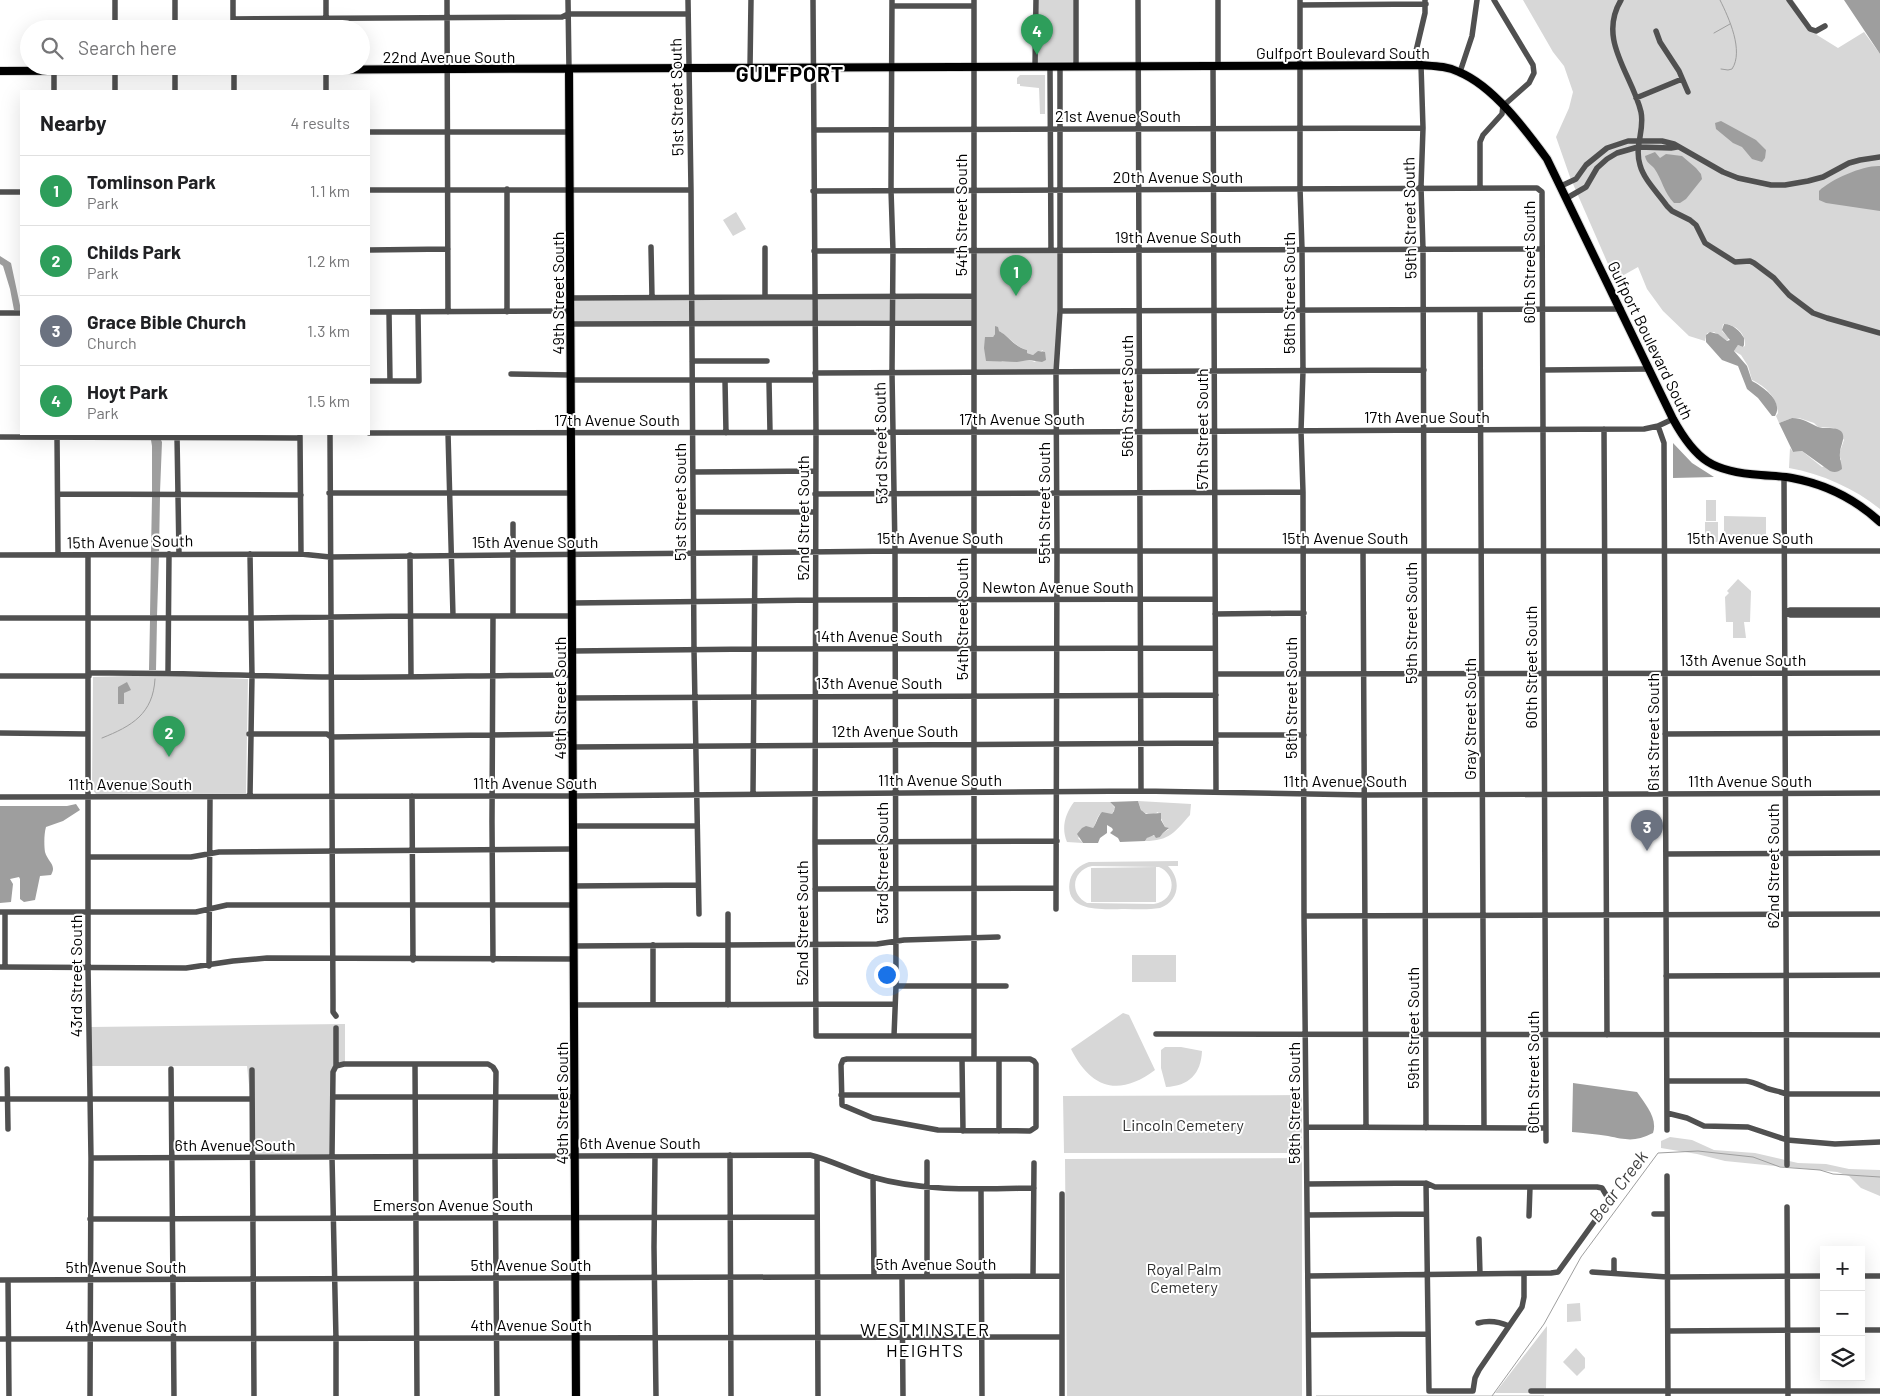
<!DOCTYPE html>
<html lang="en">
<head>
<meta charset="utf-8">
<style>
	body { margin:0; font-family:Barlow,sans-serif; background:#f2f2f2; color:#202124 }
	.controls { position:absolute; right:15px; bottom:15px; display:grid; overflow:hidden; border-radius:0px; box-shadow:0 5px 20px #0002 }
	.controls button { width:45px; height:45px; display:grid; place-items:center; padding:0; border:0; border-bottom:1px solid #e0e0e0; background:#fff; color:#202124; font:25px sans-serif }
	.you { position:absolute; left:886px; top:974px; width:18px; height:18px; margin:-12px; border:4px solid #fff; border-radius:50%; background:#1a73e8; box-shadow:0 0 0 8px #1a73e833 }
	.badge { display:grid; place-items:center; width:32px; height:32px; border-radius:50%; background:#111827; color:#fff; font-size:16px; font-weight:700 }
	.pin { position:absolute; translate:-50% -41px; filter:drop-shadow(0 1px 2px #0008) }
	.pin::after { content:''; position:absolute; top:26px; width:18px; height:15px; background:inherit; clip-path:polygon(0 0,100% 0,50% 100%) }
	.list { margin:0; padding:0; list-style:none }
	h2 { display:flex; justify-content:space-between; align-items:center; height:65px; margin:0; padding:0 20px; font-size:21px }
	h2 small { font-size:16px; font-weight:400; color:#757577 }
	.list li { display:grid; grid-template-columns:32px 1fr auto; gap:15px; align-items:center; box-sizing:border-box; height:70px; padding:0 20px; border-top:1px solid #e0e0e0 }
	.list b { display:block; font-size:19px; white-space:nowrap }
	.list p { margin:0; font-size:16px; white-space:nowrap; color:#757577 }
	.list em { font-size:16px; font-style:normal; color:#757577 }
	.icon { flex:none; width:28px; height:28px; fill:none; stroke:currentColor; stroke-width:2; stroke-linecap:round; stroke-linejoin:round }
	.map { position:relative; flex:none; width:1880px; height:1396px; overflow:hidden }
	.search { position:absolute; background:#fff; box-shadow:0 5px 20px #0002; left:20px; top:20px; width:350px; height:55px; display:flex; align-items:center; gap:12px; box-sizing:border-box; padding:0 18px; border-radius:28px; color:#757577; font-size:19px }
	.panel { position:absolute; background:#fff; box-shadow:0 5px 20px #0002; left:20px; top:90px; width:350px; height:345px; border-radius:0px }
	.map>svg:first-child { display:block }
</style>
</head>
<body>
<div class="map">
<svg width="1880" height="1396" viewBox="0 0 1880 1396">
	<rect width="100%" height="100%" fill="#fff"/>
	<path fill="#d7d7d7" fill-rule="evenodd" d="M1037 0H1073V63H1037Z
		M1523 0H1793L1817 35 1838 48 1864 32 1880 54V509C1854 488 1822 474 1789 468L1790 448 1793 452 1802 451 1822 467 1841 460 1839 454 1844 440 1834 428 1818 427 1814 423 1799 418H1792L1779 423 1776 416 1778 413C1777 397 1766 387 1752 380L1748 366 1741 355 1734 351 1738 345 1743 347 1745 346C1746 333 1735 324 1723 324L1722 331 1729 338 1727 341 1714 332 1707 333 1705 341 1689 336 1663 311 1647 289 1638 267 1615 280 1570 177 1556 137 1569 108 1573 92 1564 66 1553 52Z
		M1020 75H1045V114H1040L1039 88 1020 86V84H1017V78Z
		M736 212 746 229 733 236 723 220Z
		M975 253H1057V332L1054 370H976ZM996 330C1008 334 1013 346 1027 350V353L1033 355 1043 350 1035 362 1029 360 1002 362 986 337H993L995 334Z
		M971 298V321L895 320V299Z
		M891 299V320L817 321 816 300Z
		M574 300H689V322H576L574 321 573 303Z
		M693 300H812L813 321 694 322Z
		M1706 500H1716V521H1706Z
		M1724 516 1766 517V540H1724Z
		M1705 522H1718V542H1705Z
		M1738 579 1751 591 1750 622H1744L1746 638H1733V622H1726L1725 597 1729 593 1727 591Z
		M157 675 248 679 246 793 96 794 92 789 93 677Z
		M1138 801 1191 804 1190 815C1175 832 1169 841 1145 841L1147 838 1151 835 1160 837 1163 833 1169 829 1165 827 1158 812 1152 815 1142 812Z
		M1074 802H1110L1115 808 1112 814H1100C1096 819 1096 824 1093 828H1089L1078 838 1083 843 1067 842C1061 828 1065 814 1074 802Z
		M1178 861V866H1168C1182 880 1179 901 1160 908 1148 910 1136 909 1125 909 1105 909 1063 914 1070 880 1073 870 1080 865 1089 862ZM1092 866 1159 867C1178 875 1175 901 1154 904L1087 903C1069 894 1072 870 1092 866Z
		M1156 867V902H1091V868Z
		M1132 955H1176V982H1132Z
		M1123 1013 1129 1015 1155 1070C1119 1097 1091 1089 1071 1049Z
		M345 1024V1062L338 1063V1026H334V1065L330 1154 255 1155 254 1068H250V1094L247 1066H92L90 1027Z
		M1165 1047H1181L1202 1051C1201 1074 1189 1086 1166 1087L1161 1068V1050Z
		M1302 1095V1153H1064L1063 1096Z
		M1670 1137 1692 1140 1714 1150 1755 1153 1785 1160V1167L1725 1161 1697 1154 1661 1148V1141Z
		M1302 1158V1396H1067L1065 1159Z
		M1789 1161 1798 1163 1826 1164 1849 1169 1880 1170V1196L1861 1188 1849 1176 1837 1172 1787 1167H1789Z
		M1580 1303 1581 1321 1567 1322V1304Z
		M1547 1326 1546 1389H1529V1393H1495Z
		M1576 1348 1585 1358V1368L1577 1376 1563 1362Z
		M1316 1395H1544V1396H1316Z"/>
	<path fill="#9e9e9e" d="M1844 0H1880V54Z
		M1721 121 1756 140 1766 150 1765 158 1762 162 1752 159 1742 147 1733 143 1716 129 1715 123Z
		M1655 152 1660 158 1666 154 1682 156 1696 168 1701 174 1702 179 1686 199 1680 203H1674C1664 193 1662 179 1654 168 1650 164 1646 162 1645 156Z
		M1880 166V211L1826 203 1819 200V191C1831 179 1864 165 1880 166Z
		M0 256 11 263 21 310H14L10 289 3 266 0 264Z
		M1724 324C1733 324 1740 331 1744 338V345L1743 347 1738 345 1734 351 1747 366 1752 381C1763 387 1784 401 1775 416H1772L1758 398 1747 389 1738 366 1722 360 1706 342V335L1710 332 1718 334 1727 341 1730 340 1722 330Z
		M995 326 998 327 999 331C1010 337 1013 346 1027 350V353L1033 355 1038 351 1045 352 1046 360 1042 362 1029 360 1017 362 986 361 984 348 985 337H993L995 334Z
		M1792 418C1802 418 1810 423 1818 427 1824 429 1831 427 1837 429 1849 433 1840 445 1840 453 1839 458 1842 464 1842 469 1838 472 1835 473 1830 471L1802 451 1793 452 1779 423Z
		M151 440H161L162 442 160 492H152V446Z
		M1673 443 1692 463 1714 477 1673 478Z
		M152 497H160L159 551 151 552Z
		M151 556H159L157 616 150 615Z
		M150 620H157L156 670H149Z
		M127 682 131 690 124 693V704H118V687Z
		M1138 801 1141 810 1146 814 1161 813V820L1165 827 1169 828 1163 833 1160 837 1156 838 1154 835 1147 838 1145 841 1120 842 1118 838 1110 833 1113 830 1112 828 1107 825V833L1100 838 1098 843H1083L1077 834 1082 828 1086 826 1093 828C1097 823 1097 817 1102 812L1112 814 1114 811 1115 807 1110 802Z
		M76 804 80 810 63 821 46 827C44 834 44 845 45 852 48 862 57 865 51 875L40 876 35 900 24 902 20 899V879L19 877 10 879 13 884 11 902 0 903V806H67Z
		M1573 1083 1637 1092C1645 1104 1658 1118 1653 1133 1635 1142 1627 1140 1608 1136 1596 1134 1584 1133 1572 1132Z"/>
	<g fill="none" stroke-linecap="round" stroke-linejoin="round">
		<path stroke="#9e9e9e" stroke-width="1" d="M1720 0C1729 18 1744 51 1732 69L1728 70 1721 69
			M1714 33 1730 24
			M102 738C132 726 153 714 155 679
			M1492 1396 1544 1324 1581 1257 1658 1153 1698 1151 1753 1157 1780 1167 1820 1170 1833 1174 1880 1177"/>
		<defs>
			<path id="major" d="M569 69 576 1396
				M0 71 1421 65C1434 66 1447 66 1459 72 1493 86 1525 129 1547 159L1673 419C1696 461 1713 472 1761 475 1771 476 1782 476 1792 478 1825 484 1855 499 1880 522"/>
		</defs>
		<use href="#major" stroke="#dbdbdb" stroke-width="10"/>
		<path stroke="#505050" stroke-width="5.5" d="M175 0V29
			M326 0V29
			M447 0 448 312
			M568 0 569 69
			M688 0 691 190 694 650 699 914
			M813 0 816 432 815 842 816 1036H974
			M892 0 891 190 893 251 892 373 895 551 896 986 894 1036
			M974 0V1059
			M1138 0 1141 791
			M1300 0V188L1302 249 1303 371 1301 431 1303 492 1304 916 1309 1396
			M1425 0V13L1416 51 1421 65 1423 128 1421 187 1423 249 1426 1128
			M1621 0C1597 40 1632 74 1641 112 1645 130 1634 146 1640 165 1644 180 1658 193 1667 206L1672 211 1690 220 1696 225 1705 243 1735 262 1750 261 1754 263 1774 278 1789 295 1813 313 1827 318 1880 333
			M1789 0 1810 29 1816 31 1825 26
			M1300 5 1426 4
			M893 6H974
			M233 19 562 17 568 14H688
			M115 29V0
			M233 29V0
			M1656 31 1660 42 1679 71 1688 92
			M115 66V91
			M175 66V91
			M234 66V91
			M326 66V91
			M1213 66 1216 792
			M1218 66V0
			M1035 67 1036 0
			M1050 67 1051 250
			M1076 67V0
			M750 68 751 0
			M54 71V91
			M1460 72 1472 36 1477 0
			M1636 98 1682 79
			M814 130 1423 128
			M369 132H569
			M1561 186 1576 179 1586 165 1607 148 1628 141H1662L1674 144 1723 172 1738 178 1771 185H1785L1808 181 1823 177 1849 163 1860 160 1880 157
			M1480 188V142L1483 135 1502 114 1503 106 1529 83 1534 73 1533 65 1494 0
			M507 189V312
			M369 190H691
			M813 191C1054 191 1296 188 1537 188L1542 192 1546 1141
			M0 192H21
			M1567 198 1586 187 1597 168 1607 159 1617 153 1638 147 1671 148 1677 147
			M651 247 652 297
			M369 250 448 249
			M814 251 1542 249
			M765 297V248
			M570 298 973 296
			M1480 310 1484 1128
			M1060 311 1621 309
			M369 312 570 311
			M389 312 390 381
			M0 313H21
			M570 324 973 323
			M692 361H767
			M1543 370 1649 369
			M815 373 1424 370
			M511 374 571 375
			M571 380H815
			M725 380 726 433
			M369 381H419L418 312
			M769 381 770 432
			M1658 426 1664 443 1667 1130
			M1604 429 1607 1035
			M369 433 1056 432 1644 429 1658 426 1673 419
			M448 433 453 616
			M330 434 333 999V1012L336 1016
			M57 435 58 555
			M177 436 179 554
			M300 436 301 554
			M0 437 300 438
			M693 472 816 471
			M1784 477 1787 1165
			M329 493H571
			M58 494 301 495
			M815 494 1303 492
			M693 512H815
			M513 524V616
			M1363 551 1366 1127
			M0 555 301 554 330 557 895 551H1880
			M88 555V967L91 1158 90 1396
			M410 555 411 676
			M572 603 816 600 1215 599
			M1785 612 1790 615H1880
			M1785 612 1790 610H1880
			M1215 614 1304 613
			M0 618H251L411 616H572
			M572 651 754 649 1215 648
			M89 673C169 672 249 676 329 677 410 678 491 675 572 675
			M168 673 169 554
			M1216 674 1880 673
			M0 676H89
			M572 698 1216 695
			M0 733 88 734
			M249 734H327L331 737 573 734
			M1665 734 1880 733
			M1216 735H1304
			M573 747 1216 743
			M753 794 755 553
			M250 796 252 676 250 554
			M412 796 413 960
			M0 797 573 796 1141 791 1365 795 1880 793
			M573 826H697
			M815 842 1057 841
			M1666 854 1880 853
			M88 857H191L219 852 573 849
			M573 886 698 885
			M815 889 1056 888
			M1056 909 1057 551 1056 372 1060 311V67
			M0 912H196L227 905H573
			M728 914V1005
			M1304 916 1880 914
			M653 945V1005
			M574 946 877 944 904 940 998 937
			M493 960 492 822 493 616
			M209 966 210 797
			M0 967 186 968 233 961 267 958 574 959
			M5 967V912
			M1666 976 1880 975
			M896 986H1006
			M574 1005 895 1004
			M1156 1034 1880 1035
			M847 1059H1030L1034 1061 1036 1064V1127L1030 1131 938 1130 873 1118 842 1105 841 1065 843 1060Z
			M962 1059 963 1131
			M999 1059V1131
			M415 1064 417 1396
			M336 1066 344 1064H488L493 1067 496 1072 495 1157 497 1396
			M7 1069 8 1129
			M171 1069 174 1396
			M252 1070 254 1396
			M1667 1081H1746C1754 1082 1759 1085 1766 1088 1773 1091 1780 1091 1786 1094H1880
			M841 1095H962
			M333 1097H574
			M0 1099H252
			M1667 1113 1687 1118 1704 1126 1748 1127 1787 1140 1835 1144 1880 1142
			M1307 1127 1545 1128
			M730 1155 731 1396
			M655 1156 654 1247 656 1396
			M817 1157 818 1396
			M91 1158 810 1155C831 1160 851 1171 872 1177 924 1192 980 1189 1034 1188
			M1667 1176 1668 1396
			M873 1177 874 1277
			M1426 1183 1429 1391H1473L1475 1378 1479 1370 1522 1307 1524 1297V1274
			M1307 1184 1426 1183 1435 1187H1597L1602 1188 1608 1198 1607 1204 1558 1272 1551 1273 1308 1276
			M981 1189 982 1396
			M1062 1194V1396
			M1787 1207 1788 1396
			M1654 1214H1667
			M1308 1215 1426 1214
			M1529 1216 1530 1187
			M90 1219 816 1217
			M1479 1239 1480 1274
			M1614 1260V1272
			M1592 1272 1667 1277 1824 1276
			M927 1276V1162
			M1033 1276 1034 1163
			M1861 1276H1880
			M902 1277 903 1396
			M0 1280 1062 1276
			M8 1280 9 1396
			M1478 1323C1489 1320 1498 1321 1509 1326
			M1861 1330H1880
			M1668 1331 1824 1330
			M1309 1335 1428 1334
			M0 1339 1062 1337
			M1531 1391H1880
			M336 1396V1339L332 1157 333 1072 336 1066V1028"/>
		<use href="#major" stroke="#000" stroke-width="8"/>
	</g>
	<g text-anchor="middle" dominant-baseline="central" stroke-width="4" stroke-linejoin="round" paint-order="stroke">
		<g font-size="16" fill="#000" stroke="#fff">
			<text x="1343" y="52">Gulfport Boulevard South</text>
			<text x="449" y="56">22nd Avenue South</text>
			<text transform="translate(676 97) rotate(-91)">51st Street South</text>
			<text x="1118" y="115">21st Avenue South</text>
			<text x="1178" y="176">20th Avenue South</text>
			<text transform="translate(960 215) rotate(-90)">54th Street South</text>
			<text transform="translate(1409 218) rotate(-91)">59th Street South</text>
			<text x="1178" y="236">19th Avenue South</text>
			<text transform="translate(1528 262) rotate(-90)">60th Street South</text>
			<text transform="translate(557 293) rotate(-90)">49th Street South</text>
			<text transform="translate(1288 293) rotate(-90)">58th Street South</text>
			<text transform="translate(1651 340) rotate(64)">Gulfport Boulevard South</text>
			<text transform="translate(1126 396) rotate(-90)">56th Street South</text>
			<text x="1427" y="416">17th Avenue South</text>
			<text x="1022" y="418">17th Avenue South</text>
			<text x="617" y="419">17th Avenue South</text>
			<text transform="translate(1201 429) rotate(-90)">57th Street South</text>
			<text transform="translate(880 443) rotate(-91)">53rd Street South</text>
			<text transform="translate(679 502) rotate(-90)">51st Street South</text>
			<text transform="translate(1043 503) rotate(-90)">55th Street South</text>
			<text transform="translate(802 518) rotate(-90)">52nd Street South</text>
			<text x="940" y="537">15th Avenue South</text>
			<text x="1345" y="537">15th Avenue South</text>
			<text x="1750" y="537">15th Avenue South</text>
			<text transform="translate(130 541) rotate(-1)">15th Avenue South</text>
			<text x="535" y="541">15th Avenue South</text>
			<text x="1058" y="586">Newton Avenue South</text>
			<text transform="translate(961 619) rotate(-90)">54th Street South</text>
			<text transform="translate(1410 623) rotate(-90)">59th Street South</text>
			<text x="879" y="635">14th Avenue South</text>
			<text x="1743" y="659">13th Avenue South</text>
			<text transform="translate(1530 667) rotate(-90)">60th Street South</text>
			<text x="879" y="682">13th Avenue South</text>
			<text transform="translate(559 698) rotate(-90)">49th Street South</text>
			<text transform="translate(1290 698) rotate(-90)">58th Street South</text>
			<text transform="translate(1469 719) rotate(-90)">Gray Street South</text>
			<text x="895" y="730">12th Avenue South</text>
			<text transform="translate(1652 732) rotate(-90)">61st Street South</text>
			<text x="940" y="779">11th Avenue South</text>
			<text x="1345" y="780">11th Avenue South</text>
			<text x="1750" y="780">11th Avenue South</text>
			<text x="535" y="782">11th Avenue South</text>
			<text x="130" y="783">11th Avenue South</text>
			<text transform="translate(881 863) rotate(-90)">53rd Street South</text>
			<text transform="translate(1772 866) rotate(-90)">62nd Street South</text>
			<text transform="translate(801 923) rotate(-90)">52nd Street South</text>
			<text transform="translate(75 976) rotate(-90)">43rd Street South</text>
			<text transform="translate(1412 1028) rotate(-90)">59th Street South</text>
			<text transform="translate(1532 1072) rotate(-90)">60th Street South</text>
			<text transform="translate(561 1103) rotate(-90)">49th Street South</text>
			<text transform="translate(1293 1103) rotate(-90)">58th Street South</text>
			<text x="640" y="1142">6th Avenue South</text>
			<text x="235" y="1144">6th Avenue South</text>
			<text x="453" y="1204">Emerson Avenue South</text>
			<text x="936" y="1263">5th Avenue South</text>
			<text x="531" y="1264">5th Avenue South</text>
			<text x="126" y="1266">5th Avenue South</text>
			<text x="531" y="1324">4th Avenue South</text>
			<text x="126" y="1325">4th Avenue South</text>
		</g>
		<g font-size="16" fill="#2e2e2e" stroke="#fff">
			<text x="1183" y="1124">Lincoln Cemetery</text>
			<text x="1184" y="1268">Royal Palm<tspan x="1184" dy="18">Cemetery</tspan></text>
		</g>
		<g font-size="18" font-style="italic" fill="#3f3f3f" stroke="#fff">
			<text transform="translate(1618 1186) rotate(-53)">Bear Creek</text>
		</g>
		<g font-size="18" letter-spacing="1" fill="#000" stroke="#fff">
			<text x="925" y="1329">WESTMINSTER<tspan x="925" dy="21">HEIGHTS</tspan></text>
		</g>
		<g font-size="21" font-weight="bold" letter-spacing="1" fill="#000" stroke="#fff">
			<text x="790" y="73">GULFPORT</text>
		</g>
	</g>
</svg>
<div class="controls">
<button>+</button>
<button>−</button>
<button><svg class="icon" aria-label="layers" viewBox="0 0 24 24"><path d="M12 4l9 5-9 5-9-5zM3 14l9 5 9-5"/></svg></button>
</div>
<div class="you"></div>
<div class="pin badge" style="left:1016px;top:296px;background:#2e9e5b">1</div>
<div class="pin badge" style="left:169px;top:757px;background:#2e9e5b">2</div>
<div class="pin badge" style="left:1647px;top:851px;background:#6b7280">3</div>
<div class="pin badge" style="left:1037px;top:55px;background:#2e9e5b">4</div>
<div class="search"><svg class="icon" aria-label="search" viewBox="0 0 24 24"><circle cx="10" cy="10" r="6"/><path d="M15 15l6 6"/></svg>Search here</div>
<section class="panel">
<h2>Nearby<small>4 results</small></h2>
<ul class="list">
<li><span class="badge" style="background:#2e9e5b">1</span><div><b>Tomlinson Park</b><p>Park</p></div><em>1.1 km</em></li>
<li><span class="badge" style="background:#2e9e5b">2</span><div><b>Childs Park</b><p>Park</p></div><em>1.2 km</em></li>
<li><span class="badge" style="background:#6b7280">3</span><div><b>Grace Bible Church</b><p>Church</p></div><em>1.3 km</em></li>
<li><span class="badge" style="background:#2e9e5b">4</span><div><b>Hoyt Park</b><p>Park</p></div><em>1.5 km</em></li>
</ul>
</section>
</div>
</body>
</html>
